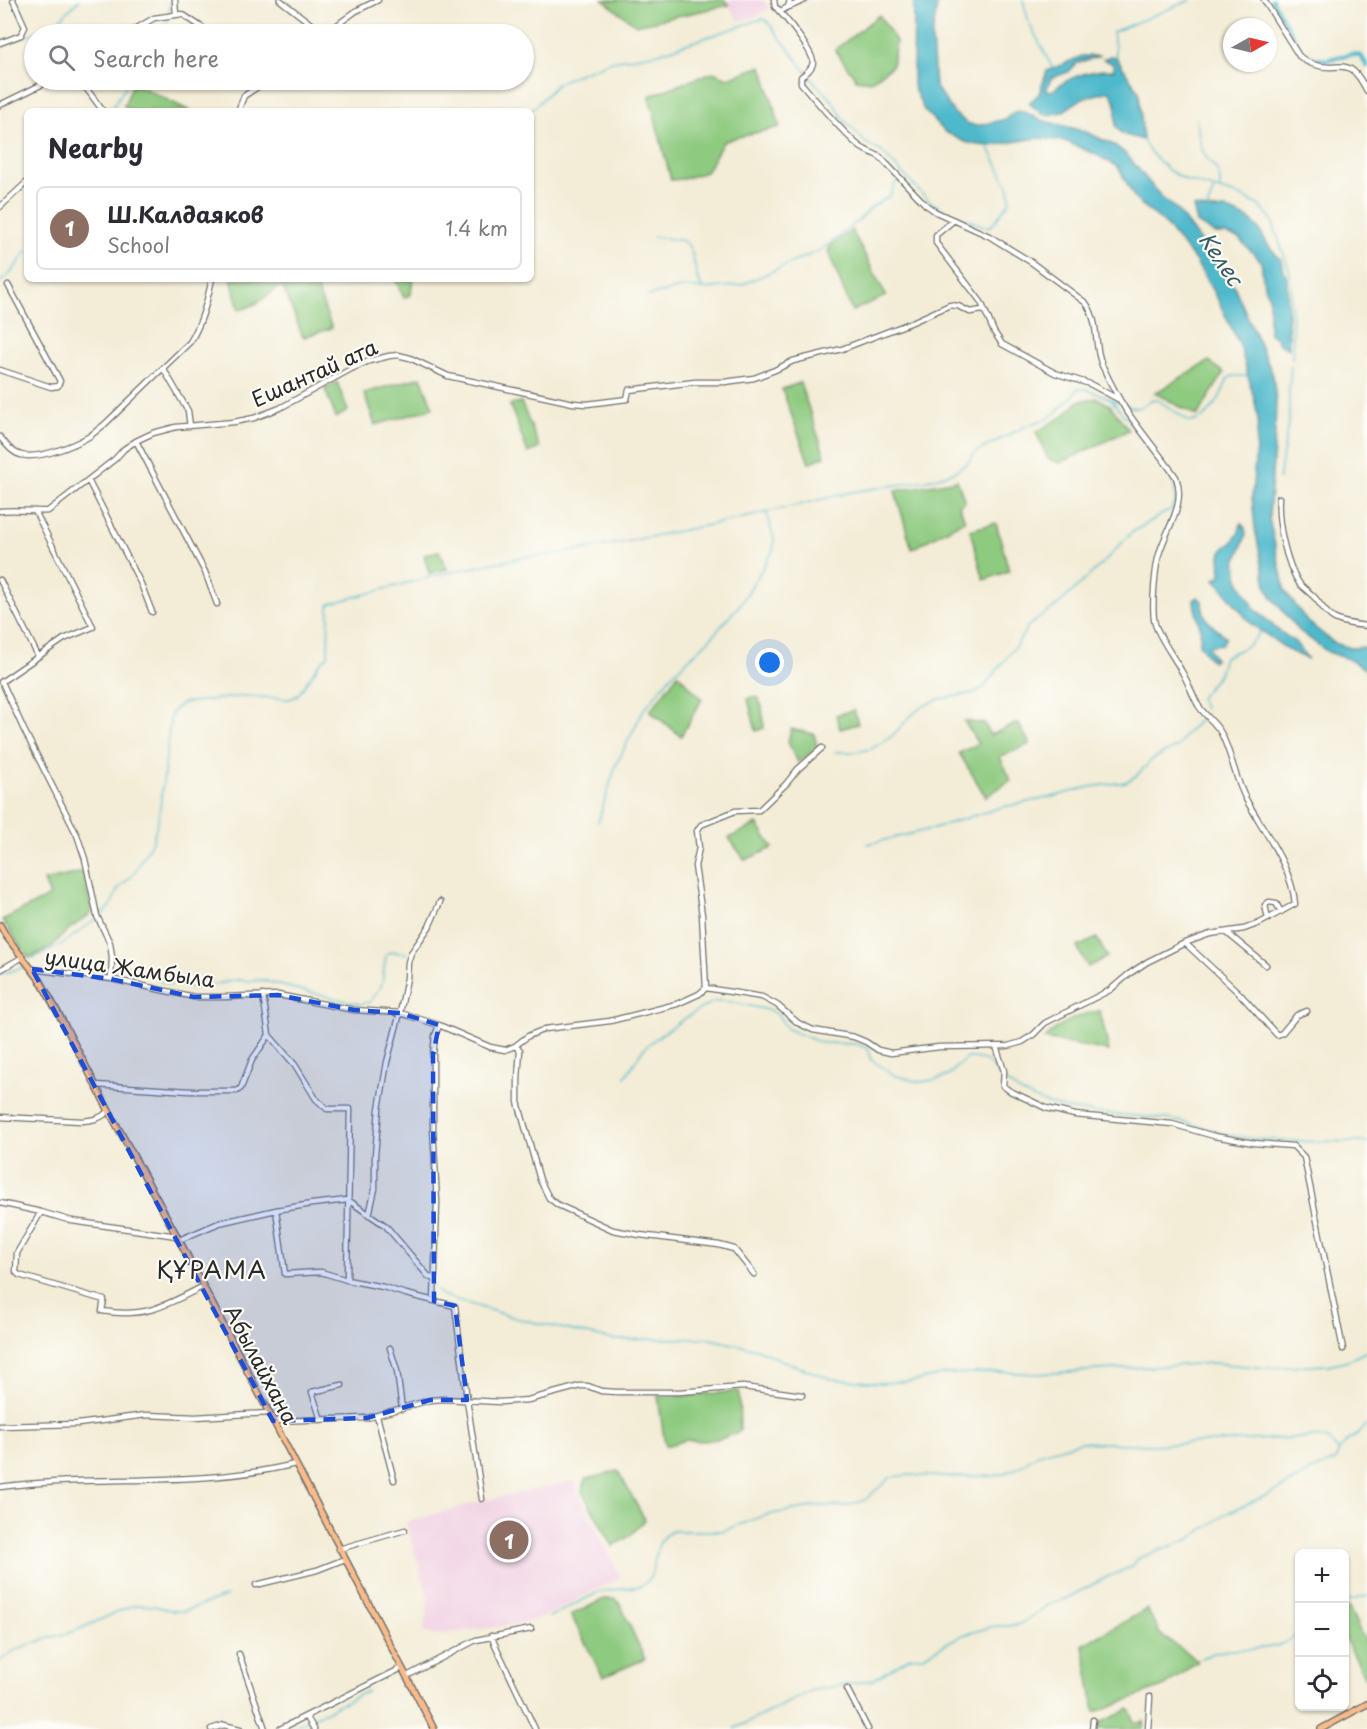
<!DOCTYPE html>
<html lang="en">
<head>
<meta charset="utf-8">
<style>
	body { margin:0; font-family:"Playpen Sans",sans-serif; background:#f2f2f3; color:#2b2b33 }
	.controls { position:absolute; right:18px; bottom:18px; display:grid; overflow:hidden; border-radius:9px; box-shadow:0 2px 4px #0004 }
	.controls button { width:54px; height:54px; display:grid; place-items:center; padding:0; border:0; border-bottom:2px solid #e1e1e2; background:#fff; color:#2b2b33; font:30px sans-serif }
	.compass { position:absolute; left:1223px; top:18px; width:54px; height:54px; border-radius:50%; background:#fff; box-shadow:0 2px 4px #0004; rotate:82deg }
	.you { position:absolute; left:770px; top:663px; width:21px; height:21px; margin:-15px; border:4px solid #fff; border-radius:50%; background:#1a73e8; box-shadow:0 0 0 9px #1a73e833 }
	.badge { display:grid; place-items:center; width:39px; height:39px; border-radius:50%; background:#db2777; color:#fff; font-size:20px; font-weight:700 }
	.pin { position:absolute; translate:-50% -50%; border:3px solid #fff; box-shadow:0 2px 6px #0006 }
	.list { margin:0; padding:0; list-style:none }
	h2 { display:flex; justify-content:space-between; align-items:center; height:78px; margin:0; padding:0 24px; font-size:26px }
	h2 small { font-size:20px; font-weight:400; color:#7c7c81 }
	.list li { display:grid; grid-template-columns:39px 1fr auto; gap:18px; align-items:center; box-sizing:border-box; height:84px; margin:0 12px 12px; padding:0 12px; border:2px solid #e1e1e2; border-radius:9px }
	.list b { display:block; font-size:22px; white-space:nowrap }
	.list p { margin:0; font-size:20px; white-space:nowrap; color:#7c7c81 }
	.list em { font-size:20px; font-style:normal; color:#7c7c81 }
	.icon { flex:none; width:33px; height:33px; fill:none; stroke:currentColor; stroke-width:2; stroke-linecap:round; stroke-linejoin:round }
	.map { position:relative; flex:none; width:1367px; height:1729px; overflow:hidden }
	.search { position:absolute; background:#fff; box-shadow:0 2px 4px #0004; left:24px; top:24px; width:510px; height:66px; display:flex; align-items:center; gap:15px; box-sizing:border-box; padding:0 21px; border-radius:33px; color:#7c7c81; font-size:22px }
	.panel { position:absolute; background:#fff; box-shadow:0 2px 4px #0004; left:24px; top:108px; width:510px; height:174px; border-radius:9px }
	.map>svg:first-child { display:block }
</style>
</head>
<body>
<div class="map">
<svg width="1367" height="1729" viewBox="0 0 1367 1729">
	<rect width="100%" height="100%" fill="#fdfcf7"/>
	<filter id="ink" filterUnits="userSpaceOnUse"><feTurbulence type="fractalNoise" baseFrequency=".0167" numOctaves="2"/><feDisplacementMap in="SourceGraphic" scale="12" xChannelSelector="R" yChannelSelector="G"/><feConvolveMatrix kernelMatrix="1 2 1 2 8 2 1 2 1" color-interpolation-filters="sRGB"/></filter>
	<filter id="wash" filterUnits="userSpaceOnUse"><feTurbulence type="fractalNoise" baseFrequency=".008" numOctaves="4" result="noise"/><feDisplacementMap in="SourceGraphic" scale="24" xChannelSelector="R" yChannelSelector="G"/><feGaussianBlur stdDeviation="1.35" result="paint"/><feColorMatrix in="noise" values="0 0 0 0 0 0 0 0 0 0 0 0 0 0 0 0 0 1.4 0 .05"/><feComposite in="paint" operator="in"/></filter>
	<g filter="url(#wash)">
		<rect width="100%" height="100%" fill="#f3ecd6"/>
		<path fill="#f1d0e3" d="M725 0H763L769 8 756 17 739 21Z
			M573 1481 620 1577 555 1611 525 1623 434 1635 423 1632 429 1599 406 1522 478 1502Z"/>
		<path fill="#8eca80" stroke="#5c7a56" stroke-width="1.5" d="M603 0H725L729 5 636 25Z
			M879 15 896 41 892 66 871 81 856 79 835 50Z
			M762 66 780 127 734 138 723 142 706 172 683 179 671 180 649 96 713 72 728 78Z
			M133 83 190 111H134L124 106Z
			M852 230 886 296 852 311 828 252 831 245Z
			M231 279H313L332 328 303 337 282 285C269 294 255 307 239 310Z
			M395 279H413L411 294 404 298Z
			M1209 361 1224 373 1197 416 1155 393Z
			M421 377 433 408 375 425 364 393Z
			M337 382 348 411 336 418 325 389Z
			M800 383 825 456 809 463 782 389Z
			M1097 398 1110 405 1129 430 1060 463 1048 459 1036 432 1062 417 1079 401Z
			M521 402 540 448 528 453 510 405Z
			M957 480 965 502 959 505 965 520 912 549 895 491Z
			M996 523 1009 571 984 580 970 530Z
			M439 551 447 569 429 573 424 555Z
			M678 674 702 699 681 736 650 711Z
			M751 697H758L762 707 764 728 756 731 748 699Z
			M854 710 858 724 840 729 836 715Z
			M964 721 985 724 990 735 1018 723 1030 744 1000 757 1011 780 986 797 959 753 978 744Z
			M791 729 814 734 817 747 798 762 788 742Z
			M757 824 773 848 745 860 729 838Z
			M83 872 92 913 68 930 51 947 29 958 2 920 50 896 44 881Z
			M1097 938 1107 957 1088 967 1077 947Z
			M1100 1011 1109 1051 1044 1039C1060 1023 1077 1014 1100 1011Z
			M739 1391 740 1431 723 1438 704 1441 686 1440 665 1446 658 1396H682Z
			M618 1471 645 1520 630 1536 613 1546 582 1492 586 1479Z
			M604 1599H615L620 1604 645 1659 603 1677 571 1615Z
			M1349 1607 1367 1647V1680L1345 1639V1610Z
			M1147 1609 1160 1634 1198 1661 1165 1686 1095 1712 1083 1645Z
			M1129 1709 1136 1724 1144 1721 1143 1729H1097L1098 1724Z"/>
		<path fill="#50b9cc" stroke="#3e727c" stroke-width="1.5" d="M914 0H938L932 37 935 86 954 113 967 123 976 126 1006 119 1014 112 1022 111 1041 120 1084 131 1116 146 1127 155 1162 198 1176 209 1234 286 1273 375 1276 401 1275 433 1269 518 1285 591 1307 621 1334 643 1351 648 1367 647V670L1348 659 1328 652 1298 630 1271 596 1266 585 1255 528 1252 498 1258 420 1255 402 1240 346 1217 298 1195 260 1163 222 1136 200 1118 167 1097 155 1065 141 1037 138 990 146 978 145 965 142 945 132 924 110 913 86Z
			M1082 56H1100L1077 63 1068 72 1051 78 1046 91H1052C1070 76 1090 69 1114 70V64L1103 59 1110 56 1116 57 1139 92 1143 140 1122 134 1116 126V104L1110 91 1083 98 1062 112 1050 115 1042 114 1029 103 1039 94 1047 71Z
			M1193 207 1214 210 1225 209 1249 219 1258 227 1268 245 1281 260 1287 279 1289 349 1279 344 1275 337 1269 333V297L1264 286 1261 261 1238 238 1226 234H1215L1197 223Z
			M1241 523 1245 528 1246 535 1236 562 1239 581 1255 609 1278 630 1295 642 1308 659 1290 651 1251 624 1215 579 1221 576 1220 555 1226 546 1232 543 1239 532Z
			M1198 597 1202 601C1202 620 1213 626 1226 637L1222 644 1208 646 1215 659 1212 661 1199 644C1204 626 1195 617 1194 600Z"/>
		<g fill="none" stroke-linecap="round" stroke-linejoin="round">
			<path stroke="#50b9cc" stroke-width="1.5" d="M1023 0 1029 23 1053 69
				M169 14 170 0
				M159 34 168 19
				M0 47 55 24 79 0
				M1116 57 1113 32 1191 0
				M110 111 130 80
				M531 111 556 85 566 79 612 61 659 53 762 19 767 21 815 83 831 99 844 120 866 143 881 151 929 201 943 210 987 227 992 225 1010 201 1009 188 988 146
				M1196 119C1198 129 1199 140 1202 149 1209 168 1222 165 1220 189
				M1143 140 1150 152 1168 170 1186 180 1243 197 1258 205 1271 218 1290 272 1293 343 1292 359
				M1207 209 1214 189
				M654 237C662 238 674 238 683 241 697 247 692 279 704 289L741 285 821 250 857 222 872 207 890 196 895 184 899 181
				M0 282 10 274 27 251
				M648 296 685 287 703 289
				M1126 405C1139 411 1142 407 1152 399L1158 400 1190 422C1210 420 1222 395 1228 378L1234 376H1249
				M1279 479 1289 417V390L1291 366
				M1204 709V707L1200 698 1219 674 1224 657C1240 649 1251 648 1260 631
				M835 752H856L871 749 892 736 913 714 923 706 940 699 973 693 983 688 1018 643 1028 626 1059 604 1110 556 1131 533 1171 509 1175 501V488L1171 478 1130 422 1112 401
				M598 822 616 765 643 711 671 676 712 637 742 602 773 551 774 539 767 514
				M868 844 931 829 1002 807 1052 797 1089 787 1126 782 1136 776 1153 759 1178 746 1186 734 1201 719 1202 714
				M100 917 110 907 118 889 133 875 153 840 159 816 171 715 176 708 184 703 244 696 289 699 297 696 320 663 328 656 329 604 437 575 523 557 548 555 615 544 743 518 852 492 928 480 954 472 967 463 976 452 1026 426 1049 418 1072 397 1077 389H1086L1119 402
				M33 958 61 945 96 919
				M118 962 141 970 163 983 197 988 237 980 248 981 263 980 283 986 360 1004 370 1002 382 984 386 955 391 952 406 953
				M0 974 25 967
				M625 1077C632 1069 636 1058 643 1050 651 1040 709 1000 720 1001 737 1002 755 1007 771 1011L778 1015 787 1029 822 1043 856 1044 869 1049 870 1059 894 1075 919 1082 935 1080 948 1076 966 1058C975 1058 985 1058 991 1065 995 1069 997 1074 1001 1078
				M1005 1081C1052 1120 1116 1111 1172 1120 1193 1123 1213 1132 1234 1136 1278 1143 1323 1141 1367 1142
				M411 1263 433 1286
				M436 1290 441 1295 519 1319 614 1340 705 1338 757 1349 781 1360 831 1379 881 1383 914 1381 946 1374 1003 1372 1036 1374 1213 1363 1268 1368 1328 1365 1349 1360 1367 1351
				M1344 1602 1367 1596
				M549 1617 599 1592 641 1586 650 1579 659 1544 664 1536 672 1531H722L766 1515 817 1506H845L865 1500 891 1477 910 1475 946 1477 995 1476 1016 1469 1038 1454 1081 1442 1152 1445 1316 1437 1328 1440 1339 1451
				M1201 1658C1205 1657 1210 1654 1214 1653 1245 1644 1274 1657 1300 1632
				M0 1661 17 1649 46 1639 75 1631 131 1606 141 1605 154 1606 174 1611H184L227 1596
				M289 1729 367 1691
				M734 1729 813 1690 873 1680 910 1657 923 1656 960 1636 994 1626H1007L1020 1624 1048 1605 1067 1598 1105 1578 1131 1567 1139 1558 1188 1540 1229 1512 1274 1492 1311 1471 1335 1461 1339 1451 1348 1440 1359 1434 1367 1424"/>
			<path stroke="#50b9cc" stroke-width="4.5" d="M1272 0 1302 52 1311 58 1324 60 1353 54 1361 56 1367 66"/>
		</g>
	</g>
	<g filter="url(#ink)">
		<g fill="none" stroke-linecap="round" stroke-linejoin="round">
			<defs>
				<path id="minor" d="M175 0 176 15
					M280 0 324 34
					M774 0 775 7 781 11 788 7 790 0
					M1264 0 1299 56C1308 64 1318 67 1330 67 1335 67 1340 66 1345 67 1355 68 1363 83 1367 91
					M789 7 805 0
					M127 34 154 18 182 14 212 34
					M325 34 356 11 378 0
					M0 43 21 35 25 27 13 0
					M80 80 103 111
					M0 105 51 80
					M238 111 244 96 268 80
					M0 207 27 182
					M954 220 936 235V243L981 302 994 332 1002 344 1055 373 1090 384 1118 399
					M163 368 188 411 190 426
					M0 370 51 387 58 386 60 381 8 285
					M0 437C6 444 12 453 21 455 39 460 75 445 90 436 95 432 100 428 105 424L190 342C202 323 207 301 212 279
					M136 441 205 572 217 604
					M88 480 141 584 152 612
					M1279 498C1277 522 1286 563 1299 583 1304 589 1311 593 1316 599 1321 605 1328 616 1335 619 1345 624 1357 625 1367 626
					M0 511C16 509 32 512 48 511L115 459 124 449 136 441 153 433 176 427 234 422 254 418 280 408 351 369 369 361 389 356 398 355 410 358 448 376 573 403 587 404 627 399 629 390 695 382H725L754 378 775 370 793 361 842 349 910 323 950 305 958 306 970 312 983 310
					M0 580 38 656
					M1 682 64 639 93 627 35 511
					M2 682 24 730 77 835 85 859 97 916 110 943 112 957 111 979
					M1268 919 1265 905 1269 902 1276 903 1281 912
					M1226 932 1266 965
					M1185 943 1240 994 1277 1035 1282 1033 1297 1015 1307 1011
					M32 969 111 979 194 997H225L278 995 354 1010 400 1013 439 1025 490 1047 505 1050 515 1046 528 1036 545 1029 610 1021 642 1013 677 1004 699 994 706 988
					M0 970 23 957
					M706 988 762 997 777 1005 798 1023 813 1030 854 1037 866 1042 878 1050 891 1053 939 1047 1008 1046 1022 1042 1033 1035 1045 1023 1110 990 1129 974 1147 962 1185 943 1210 934 1244 929 1260 923 1295 904C1293 870 1264 831 1247 801 1235 780 1232 754 1221 733 1215 722 1204 715 1198 705 1192 694 1188 682 1182 672 1174 657 1160 639 1155 624 1151 609 1155 566 1160 551 1168 526 1186 504 1176 477 1160 455 1142 433 1126 410 1117 396 1109 380 1102 365 1093 344 1100 323 1086 303L1031 262 989 236 936 212 926 205 880 157C874 153 865 151 859 146 838 128 820 105 801 83V77C806 73 813 68 813 62 813 52 786 18 778 10
					M706 988 702 915 695 866 699 848 697 831 701 825 735 811 759 810 786 784 798 769 822 748
					M263 995 269 1035 295 1065 316 1099 327 1109H350L347 1280
					M515 1046 520 1050 518 1079V1102L540 1180 549 1198 558 1205 613 1230 640 1235 719 1245 734 1249 754 1274
					M996 1046 1004 1071 1003 1086 1010 1091 1046 1108 1075 1115 1172 1124 1214 1136 1254 1143 1293 1146 1304 1157 1343 1349
					M95 1085 190 1091H237L241 1088 252 1060 269 1035
					M0 1117 82 1121C93 1120 100 1119 109 1111
					M0 1203 41 1212 72 1221 177 1236
					M276 1210 285 1274 321 1272 347 1280 383 1287 406 1294 455 1306 467 1400 482 1499
					M41 1212 17 1253 16 1272 19 1275 104 1300 102 1311C146 1318 164 1306 202 1287
					M369 1215 375 1189V1155L379 1109 387 1062 400 1013 407 978 408 962 411 953 429 927 440 902
					M179 1240 219 1223 276 1210 312 1204 348 1200 386 1226 429 1277 435 1279
					M434 1301 437 1202 433 1127V1055L435 1036 439 1025
					M390 1348 397 1371 402 1409
					M377 1416 394 1480
					M321 1420 312 1392 342 1385
					M273 1421 367 1418 430 1400 444 1399 500 1402 528 1400 580 1386H588L601 1391 616 1392H679L743 1387 802 1395
					M0 1426 78 1424 146 1415 195 1417 269 1413
					M0 1487C98 1474 198 1488 295 1464
					M339 1549 405 1530
					M256 1585 317 1570 345 1559
					M491 1636 535 1729
					M239 1654 265 1729
					M407 1676 476 1640 531 1629
					M847 1689 868 1729
					M306 1716 314 1729
					M211 1729 224 1725 240 1729
					M280 1729 402 1668
					M1092 1729 1093 1720
					M1148 1729 1150 1697"/>
				<path id="major" d="M0 925 6 936 40 980 63 1022 109 1111 177 1236 434 1729
					M1321 1729 1367 1704"/>
			</defs>
			<use href="#minor" stroke="#716f67" stroke-width="7"/>
			<use href="#major" stroke="#716f67" stroke-width="8"/>
			<use href="#minor" stroke="#fff" stroke-width="4.5"/>
			<use href="#major" stroke="#fabb8c" stroke-width="5"/>
		</g>
	</g>
	<path fill="#1d4ed8" fill-opacity="0.2" stroke="#1d4ed8" stroke-width="4.5" stroke-dasharray="12 8" stroke-linejoin="round" d="M32 969 111 979 194 997 278 995 354 1010 400 1013 439 1025 433 1055 434 1301 455 1306 467 1400H430L367 1418 273 1421Z"/>
	<g text-anchor="middle" dominant-baseline="central" stroke-width="4.5" stroke-linejoin="round" paint-order="stroke">
		<g font-size="21" fill="#2b2b2b" stroke="#fdfcf7">
			<text transform="translate(314 372) rotate(-24)">Ешантай ата</text>
			<text transform="translate(130 967) rotate(8)">улица Жамбыла</text>
			<text transform="translate(262 1364) rotate(62)">Абылайхана</text>
		</g>
		<g font-size="22" font-style="italic" fill="#385d63" stroke="#fdfcf7">
			<text transform="translate(1222 258) rotate(56)">Келес</text>
		</g>
		<g font-size="24" letter-spacing="1.5" fill="#2b2b2b" stroke="#fdfcf7">
			<text x="212" y="1269">ҚҰРАМА</text>
		</g>
	</g>
</svg>
<div class="controls">
<button>+</button>
<button>−</button>
<button><svg class="icon" aria-label="locate" viewBox="0 0 24 24"><circle cx="12" cy="12" r="6"/><path d="M12 2v4M12 18v4M2 12h4M18 12h4"/></svg></button>
</div>
<svg class="compass" viewBox="-18 -18 36 36"><path d="M0-13l5 13h-10z" fill="#e53935"/><path d="M0 13l5-13h-10z" fill="#7c7c81"/></svg>
<div class="you"></div>
<div class="pin badge" style="left:509px;top:1540px;background:#8d6e63">1</div>
<div class="search"><svg class="icon" aria-label="search" viewBox="0 0 24 24"><circle cx="10" cy="10" r="6"/><path d="M15 15l6 6"/></svg>Search here</div>
<section class="panel">
<h2>Nearby<small></small></h2>
<ul class="list">
<li><span class="badge" style="background:#8d6e63">1</span><div><b>Ш.Калдаяков</b><p>School</p></div><em>1.4 km</em></li>
</ul>
</section>
</div>
</body>
</html>
